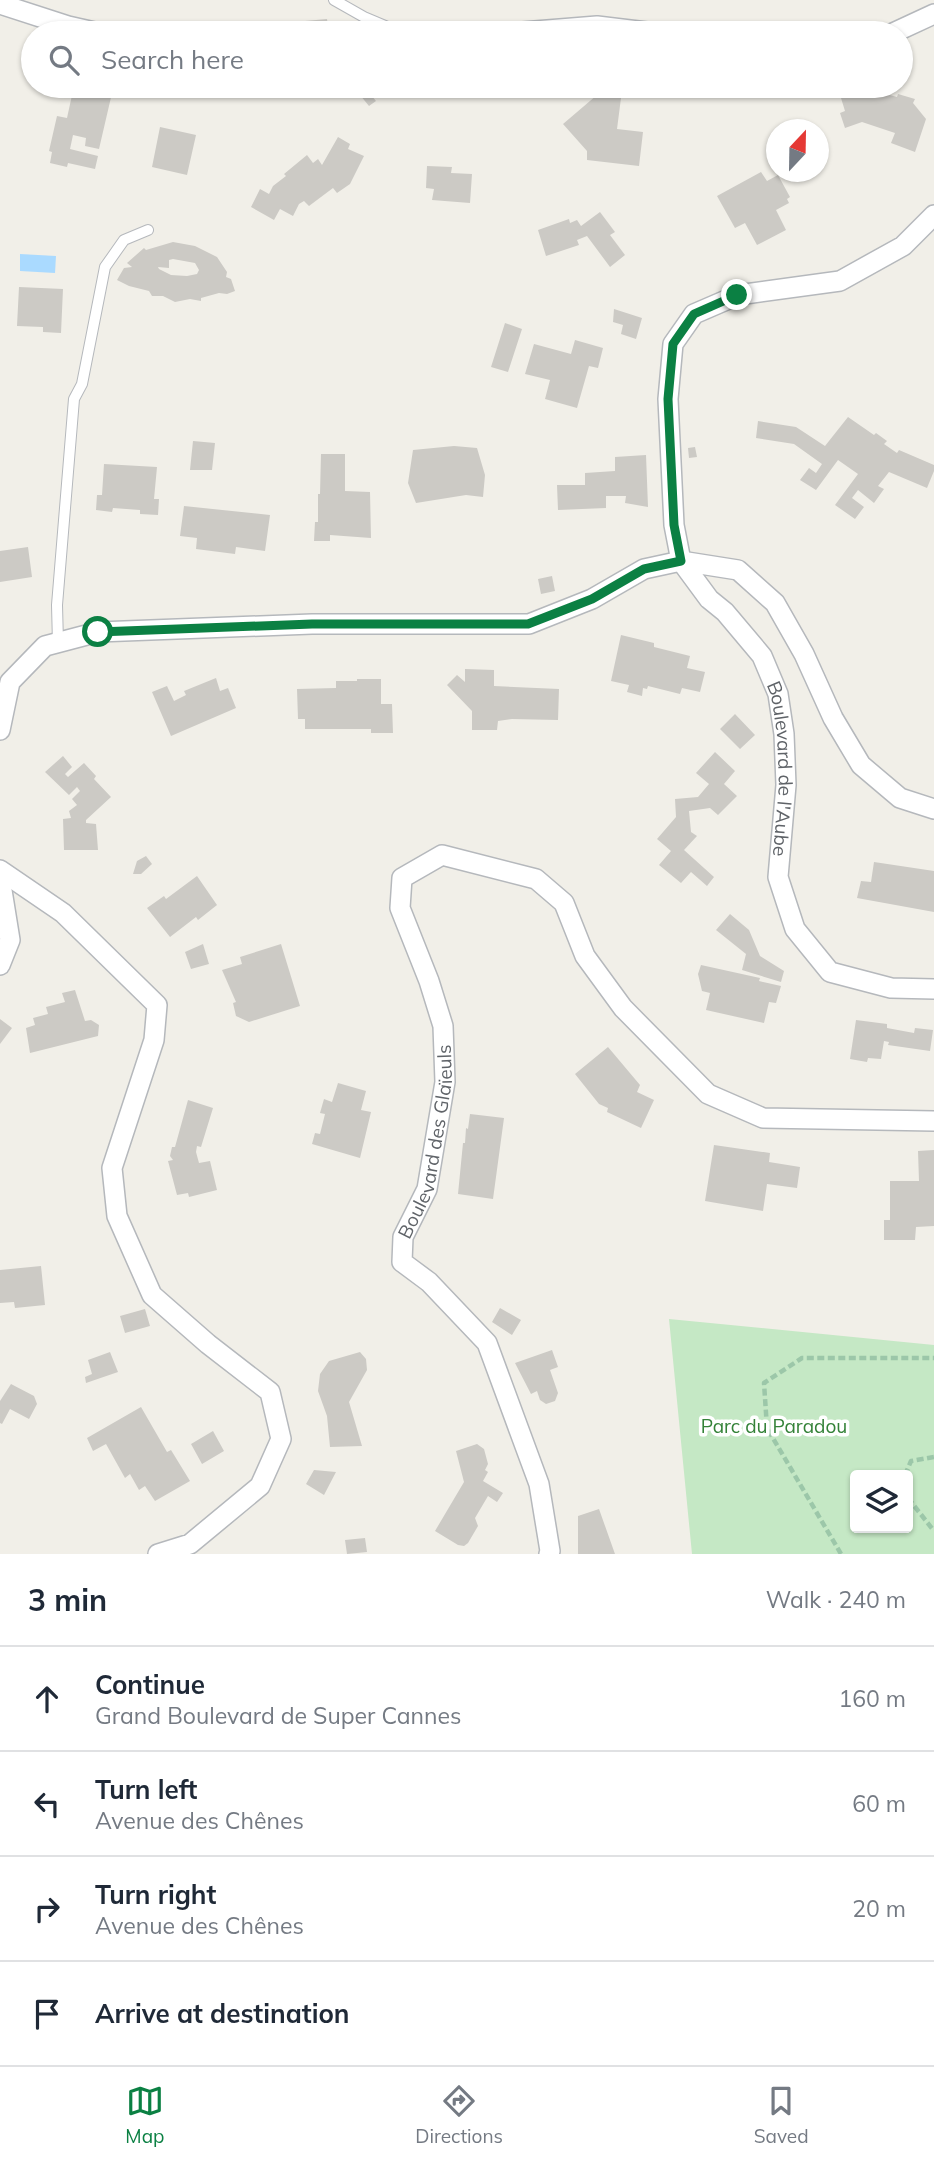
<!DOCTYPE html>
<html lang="en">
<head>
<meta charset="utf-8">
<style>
	body { margin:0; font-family:Mulish,sans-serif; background:#f2f2f3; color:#1f2937 }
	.controls { position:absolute; right:21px; bottom:21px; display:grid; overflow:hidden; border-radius:7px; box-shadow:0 2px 5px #0004 }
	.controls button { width:63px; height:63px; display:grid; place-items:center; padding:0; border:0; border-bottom:2px solid #e0e1e3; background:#fff; color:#1f2937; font:35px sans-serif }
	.compass { position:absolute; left:766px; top:119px; width:63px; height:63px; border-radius:50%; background:#fff; box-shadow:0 2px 5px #0004; rotate:22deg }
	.stop { position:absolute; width:21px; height:21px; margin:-16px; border:5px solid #0b8043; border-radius:50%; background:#fff }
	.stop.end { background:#0b8043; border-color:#fff; box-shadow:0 2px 7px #0008 }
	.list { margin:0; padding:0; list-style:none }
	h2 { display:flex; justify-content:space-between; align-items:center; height:91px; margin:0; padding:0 28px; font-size:30px }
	h2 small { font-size:23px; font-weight:400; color:#747a83 }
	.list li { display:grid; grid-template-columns:46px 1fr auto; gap:21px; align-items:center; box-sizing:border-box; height:105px; padding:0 28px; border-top:2px solid #e0e1e3 }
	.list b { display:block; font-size:26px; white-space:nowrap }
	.list p { margin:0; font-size:23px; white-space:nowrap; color:#747a83 }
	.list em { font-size:23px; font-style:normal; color:#747a83 }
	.icon { flex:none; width:38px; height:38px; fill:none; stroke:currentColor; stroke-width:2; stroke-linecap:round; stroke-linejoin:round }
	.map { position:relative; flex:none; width:934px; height:1554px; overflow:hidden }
	.search { position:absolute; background:#fff; box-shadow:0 2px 5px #0004; left:21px; right:21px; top:21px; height:77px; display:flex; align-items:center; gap:18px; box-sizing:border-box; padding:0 24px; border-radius:38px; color:#747a83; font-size:26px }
	.sheet { height:511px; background:#fff }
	nav { display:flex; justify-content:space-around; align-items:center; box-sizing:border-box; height:98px; border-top:2px solid #e0e1e3; background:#fff; font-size:19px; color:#747a83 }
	nav a { display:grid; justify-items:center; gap:4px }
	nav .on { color:#0b8043 }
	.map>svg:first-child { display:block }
</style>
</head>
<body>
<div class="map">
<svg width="934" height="1554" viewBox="0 0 934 1554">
	<rect width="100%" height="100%" fill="#f1efe8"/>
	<path fill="#c5e8c5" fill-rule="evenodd" d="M669 1319 934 1345V1554H692ZM855 1475H908V1528H855Z"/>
	<path fill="#aadaff" d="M20 254 56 256 55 273 20 271Z"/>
	<path fill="#cccac5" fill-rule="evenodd" d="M327 19 329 33H306L305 21Z
		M74 86 112 93 99 149 85 146 86 138 73 135 70 149 98 156 95 169 68 163 67 167 50 163 52 152 49 151 57 116 67 118Z
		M203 86H228L225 98 202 92Z
		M865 88 897 97 898 94 915 99 913 103 926 119 915 152 891 143 895 133 862 122 845 128 840 113 845 111 841 98Z
		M367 90 376 101 369 106 360 95Z
		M597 95 621 98 617 129 643 132 639 166 587 160V151L563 124Z
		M160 127 196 135 187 175 152 167Z
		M338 137 350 144 348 149 364 156 350 184 337 193 333 188 309 206 304 201 299 204 293 216 280 209 274 220 251 207 260 189 269 194 273 186 286 176 284 174 307 155 313 163 318 159 322 165Z
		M427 166 452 167 451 173 472 174 470 203 432 200 434 189 426 188Z
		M761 172 767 181 778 175 790 197 787 199 789 203 776 210 786 230 757 245 745 223 735 228 717 196Z
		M600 212 615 232 610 235 625 255 610 267 587 236 577 240 579 245 546 256 538 230 569 219 570 223 577 220 581 226Z
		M173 242 195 246 217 257 227 272 226 277 231 279 235 291 227 294 219 293 201 298V301L190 299 175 302 163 296H152L149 291 129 286 117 280 124 268 132 267 127 263 144 248 146 250ZM173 259 195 263 199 270 197 274 187 276 171 275 159 269 158 267 169 268V260Z
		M19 287 63 289 61 333 43 332V327L17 326Z
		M614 309 642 318 636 339 621 334 623 325 613 322Z
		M505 323 522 329 508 372 491 367Z
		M575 340 603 348 598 368 589 366 577 408 545 399 550 380 525 374 534 344 571 354Z
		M848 417 874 435 876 433 887 441 884 444 897 453 899 450 934 465V471L927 488 889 472 878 486 884 489 874 503 858 490 852 498 864 507 855 519 835 505 858 474 838 460 816 490 800 480 809 468 816 473 822 464 794 444 756 438 758 421 796 427 825 446Z
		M193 441 215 443 212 470H190Z
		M454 446 477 448 485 475 483 497 466 495 416 503 408 483 413 450Z
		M695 447 697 457 689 458 688 448Z
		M321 454H345V491L370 492 371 538 330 535V541H314L315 522H318V494H320Z
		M646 455 648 507 625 503 626 496H606V508L558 510 557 485H585V473L615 471V457Z
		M104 464 157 467 154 499H159L158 515 140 514V510L113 508 112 512 96 510 97 495H102Z
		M184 506 270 515 265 551 236 547 235 554 196 549 197 538 180 536Z
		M28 547 32 577 0 582V551Z
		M552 576 555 591 541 594 538 579Z
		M621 635 654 643V647L690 656 687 668 705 672 700 692 682 688 680 694 648 686 647 689 643 688 642 696 627 692 629 685 611 681Z
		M465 669 494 670V686L559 689 558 720 512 719 498 721 497 730H472V711L447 685 457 675 465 682Z
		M216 678 220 691 228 688 236 708 171 736 152 692 167 686 174 701 186 695 184 691Z
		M357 679H381V704H392L393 733H371V729H305V719H298L297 689 336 688V681H357Z
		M735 714 755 735 740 749 720 729Z
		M715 752 735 771 724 784 737 796 718 815 710 808 689 811 691 832 697 836 684 850 714 877 707 886 691 872 681 883 659 865 671 851 657 839 676 817 675 799 698 797 709 784 696 773Z
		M63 756 72 767 65 774 68 777 84 763 96 776 94 779 111 797 86 820V823L96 824 98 850H64L63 819 71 818 69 811 77 805 72 799 80 791 77 787 69 795 45 772Z
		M146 856 152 864 141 874H133L137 861Z
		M874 862 934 871V912L857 898 861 881 871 882Z
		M197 876 217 905 198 920 196 917 170 937 147 908 164 896 166 899Z
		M730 914 749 930 760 956 784 971 781 982 742 970 746 954 716 930Z
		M203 944 209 964 191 969 185 952Z
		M281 944 300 1006 249 1022 236 1016 233 1003 236 1002 222 970 242 964 240 957Z
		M701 965 760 978 759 981 781 986 776 1003 769 1002 764 1023 706 1010 710 993 702 991 698 974Z
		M75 990 85 1021 91 1020 99 1025 98 1036 30 1053 26 1028 35 1025 33 1018 48 1014 46 1007 65 1002 62 993Z
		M0 1019 12 1028 0 1044Z
		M856 1020 887 1024V1028L914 1033 915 1028 933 1030 930 1051 888 1045 889 1042 884 1041 881 1059 868 1058 867 1062 850 1059Z
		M608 1047 640 1085 637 1092 654 1100 641 1128 607 1112 608 1108 599 1104 575 1074Z
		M338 1083 366 1091 361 1110 371 1112 360 1158 312 1144 315 1133 320 1134 325 1114 320 1113 324 1099 332 1102Z
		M188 1100 213 1108 201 1147 197 1146 196 1152 199 1163 210 1161 217 1190 189 1197 188 1193 177 1195 168 1161 173 1160 170 1156 172 1147H175Z
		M470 1114 504 1118 493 1199 458 1194 463 1143H465L466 1128 468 1129Z
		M714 1145 770 1153 769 1162 800 1167 797 1188 767 1184 763 1211 705 1201Z
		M934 1150V1226L916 1227 915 1240H884V1220H890V1181H919L918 1151Z
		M41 1266 45 1305 15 1308 14 1302 0 1303V1270Z
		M500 1308 521 1320 512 1335 492 1322Z
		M145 1309 150 1326 125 1333 120 1316Z
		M552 1350 558 1367 550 1370 558 1393 555 1401 546 1404 540 1400 537 1391 531 1394 515 1363Z
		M110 1352 118 1372 86 1383 85 1377 92 1374 88 1360Z
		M360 1352 366 1359 367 1370 349 1402 362 1446 330 1447 327 1416 318 1391 320 1374 329 1361Z
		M11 1384 34 1396 37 1404 29 1419 10 1409 2 1424 0 1423V1401Z
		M141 1407 167 1452 171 1450 190 1481 155 1501 145 1486 139 1490 130 1474 125 1478 106 1444 93 1451 87 1438Z
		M213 1431 224 1451 202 1464 191 1444Z
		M477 1444 484 1449 488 1464 485 1470 488 1472 483 1481 503 1493 497 1502 488 1496 475 1518 478 1526 468 1543 464 1546 458 1545 435 1531 464 1482 456 1451Z
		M314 1470 336 1472 324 1495 306 1484Z
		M599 1509 615 1554H578V1516Z
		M365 1538 367 1552 347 1554 345 1540Z"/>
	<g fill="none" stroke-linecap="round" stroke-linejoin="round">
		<defs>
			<path id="lane" d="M334 0 364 17 402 33
				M58 643 57 605 74 399 82 384 105 267 124 240 148 230"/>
			<g id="street">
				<path d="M0 4 68 26 99 33"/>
				<path d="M510 33 597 26 655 33"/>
				<path d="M893 33 934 14"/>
				<path id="s1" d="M934 215 903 246 840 281 738 295 694 314 673 344 668 399 674 525 681 561 709 599 725 612 762 656 778 694 784 734 786 785 778 877 795 929 830 972 891 988 934 989"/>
				<path d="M0 730 10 682 45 646 98 632 312 624H529L592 599 644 569 681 561 738 570 775 603 804 654 833 718 861 765 900 798 934 809"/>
				<path d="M0 870 63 913 157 1005 154 1040 112 1168 117 1216 152 1295 208 1344 270 1392 281 1439 260 1486 190 1544 158 1554"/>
				<path d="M0 878 10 940 0 965"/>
				<path id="s2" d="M549 1554 550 1551 539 1484 487 1343 429 1282 402 1262 403 1237 427 1189 445 1082 443 1026 429 981 400 908 402 878 442 855 536 879 564 903 585 956 623 1008 708 1094 763 1118 934 1121"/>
			</g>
		</defs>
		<use href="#lane" stroke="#b5b8bc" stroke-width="12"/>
		<use href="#street" stroke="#b5b8bc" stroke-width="22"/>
		<path stroke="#9cc7a9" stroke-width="4.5" stroke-dasharray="7 3.5" stroke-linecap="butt" d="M905 1475 911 1461 934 1457
			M908 1498 934 1531
			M841 1554 767 1428 764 1383 802 1358H934"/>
		<use href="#lane" stroke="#fff" stroke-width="10"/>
		<use href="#street" stroke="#fff" stroke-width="19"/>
	</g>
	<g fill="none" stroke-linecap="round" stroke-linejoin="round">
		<path stroke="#0b8043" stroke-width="9" d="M98 632 312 624H528L592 599 644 569 681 561 674 525 668 399 673 344 694 314 737 295"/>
	</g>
	<g text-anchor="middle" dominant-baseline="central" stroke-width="7" stroke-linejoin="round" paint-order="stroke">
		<g font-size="19" fill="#5f6368" stroke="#fff">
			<text stroke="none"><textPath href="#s1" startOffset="763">Boulevard de l'Aube</textPath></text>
			<text stroke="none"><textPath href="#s2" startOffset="464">Boulevard des Glaïeuls</textPath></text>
		</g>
		<g font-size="19" fill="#348238" stroke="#fff">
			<text x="774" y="1426">Parc du Paradou</text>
		</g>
	</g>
</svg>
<div class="controls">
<button><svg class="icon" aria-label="layers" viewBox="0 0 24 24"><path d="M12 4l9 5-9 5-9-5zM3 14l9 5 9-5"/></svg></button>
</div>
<svg class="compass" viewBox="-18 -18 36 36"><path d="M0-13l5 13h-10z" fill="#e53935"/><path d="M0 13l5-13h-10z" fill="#747a83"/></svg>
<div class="stop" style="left:98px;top:632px"></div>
<div class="stop end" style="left:737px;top:295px"></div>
<div class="search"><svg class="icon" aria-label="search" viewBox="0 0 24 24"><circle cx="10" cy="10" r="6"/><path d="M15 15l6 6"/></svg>Search here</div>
</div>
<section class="sheet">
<h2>3 min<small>Walk · 240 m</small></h2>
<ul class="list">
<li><svg class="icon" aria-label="ahead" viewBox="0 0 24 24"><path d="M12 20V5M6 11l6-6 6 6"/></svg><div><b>Continue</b><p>Grand Boulevard de Super Cannes</p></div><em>160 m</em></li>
<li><svg class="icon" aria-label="left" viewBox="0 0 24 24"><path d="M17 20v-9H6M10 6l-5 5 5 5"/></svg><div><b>Turn left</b><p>Avenue des Chênes</p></div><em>60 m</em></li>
<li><svg class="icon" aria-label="right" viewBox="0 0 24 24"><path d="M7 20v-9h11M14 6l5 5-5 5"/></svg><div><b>Turn right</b><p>Avenue des Chênes</p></div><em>20 m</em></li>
<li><svg class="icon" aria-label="arrive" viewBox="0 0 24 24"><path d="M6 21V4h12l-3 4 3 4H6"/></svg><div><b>Arrive at destination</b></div></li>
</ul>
</section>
<nav>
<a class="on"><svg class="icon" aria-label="map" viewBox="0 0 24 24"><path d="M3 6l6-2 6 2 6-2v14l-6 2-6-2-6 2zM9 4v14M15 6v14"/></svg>Map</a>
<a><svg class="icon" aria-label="directions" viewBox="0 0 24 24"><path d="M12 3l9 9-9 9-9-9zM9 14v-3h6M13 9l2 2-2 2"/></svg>Directions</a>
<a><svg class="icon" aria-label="saved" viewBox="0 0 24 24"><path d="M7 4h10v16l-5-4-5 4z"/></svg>Saved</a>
</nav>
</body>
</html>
